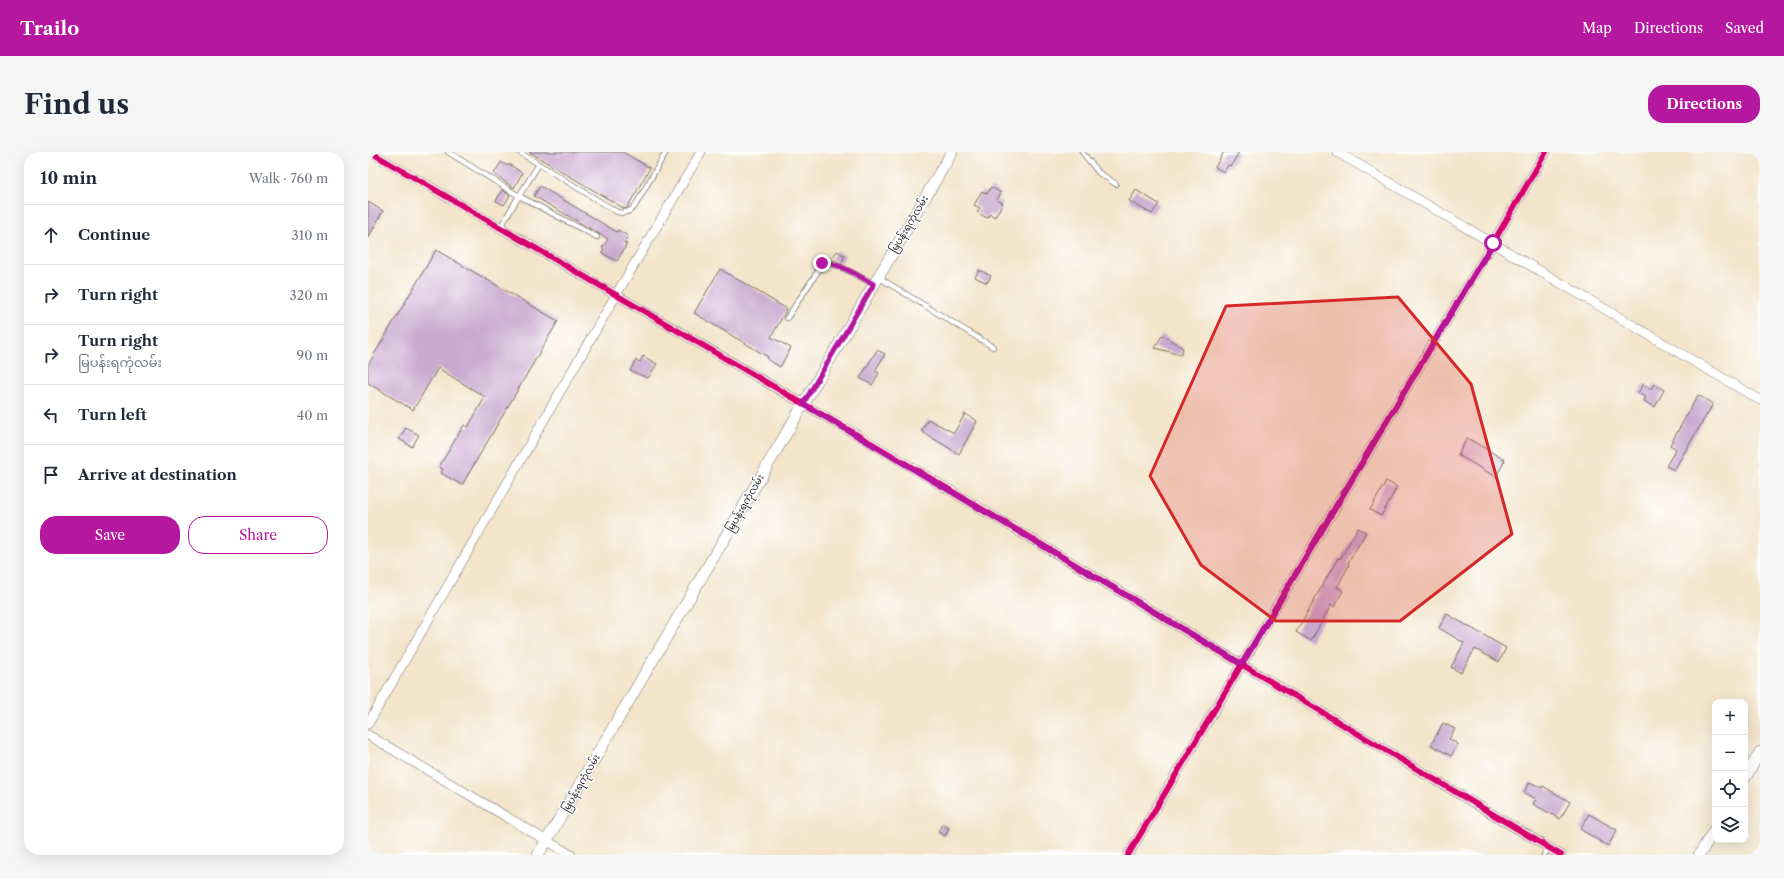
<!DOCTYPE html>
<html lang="en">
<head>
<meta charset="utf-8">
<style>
	body { margin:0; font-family:"Libre Caslon Text","Noto Sans Myanmar",serif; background:#f6f6f7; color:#1f2937 }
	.controls { position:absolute; right:12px; bottom:12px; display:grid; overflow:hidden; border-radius:8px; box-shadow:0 4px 16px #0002 }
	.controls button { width:36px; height:36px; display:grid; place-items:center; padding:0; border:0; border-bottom:1px solid #e0e1e3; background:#fff; color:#1f2937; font:20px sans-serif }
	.stop { position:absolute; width:12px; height:12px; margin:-9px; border:3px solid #b5179e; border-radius:50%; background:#fff }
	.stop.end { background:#b5179e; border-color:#fff; box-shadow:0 1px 4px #0008 }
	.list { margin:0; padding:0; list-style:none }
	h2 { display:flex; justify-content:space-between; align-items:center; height:52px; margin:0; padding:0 16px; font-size:17px }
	h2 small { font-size:13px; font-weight:400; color:#747a83 }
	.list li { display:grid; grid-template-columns:26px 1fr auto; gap:12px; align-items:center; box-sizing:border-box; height:60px; padding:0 16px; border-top:1px solid #e0e1e3 }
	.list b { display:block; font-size:15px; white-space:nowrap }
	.list p { margin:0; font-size:13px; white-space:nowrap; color:#747a83 }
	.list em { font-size:13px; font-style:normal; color:#747a83 }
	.actions { display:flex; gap:8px; padding:12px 16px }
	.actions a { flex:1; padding:9px 0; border:1px solid #b5179e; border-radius:16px; text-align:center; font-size:14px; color:#b5179e }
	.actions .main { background:#b5179e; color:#fff }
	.icon { flex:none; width:22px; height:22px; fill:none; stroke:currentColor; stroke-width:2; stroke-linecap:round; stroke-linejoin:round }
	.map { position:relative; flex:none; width:1392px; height:703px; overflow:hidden; border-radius:16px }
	header { display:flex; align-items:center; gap:24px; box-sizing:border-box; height:56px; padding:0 20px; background:#b5179e; color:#fff }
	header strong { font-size:19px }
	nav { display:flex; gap:22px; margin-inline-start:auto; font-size:14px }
	.intro { display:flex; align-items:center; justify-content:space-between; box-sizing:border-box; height:96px; padding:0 24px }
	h1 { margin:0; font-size:28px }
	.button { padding:10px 18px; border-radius:16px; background:#b5179e; color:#fff; font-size:14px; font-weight:700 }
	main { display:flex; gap:24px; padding:0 24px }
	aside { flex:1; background:#fff; border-radius:16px; box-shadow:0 4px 16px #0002 }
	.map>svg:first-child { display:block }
</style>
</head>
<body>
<header>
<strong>Trailo</strong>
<nav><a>Map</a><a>Directions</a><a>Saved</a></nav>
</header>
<div class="intro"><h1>Find us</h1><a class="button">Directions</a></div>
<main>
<aside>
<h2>10 min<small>Walk · 760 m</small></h2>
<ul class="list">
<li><svg class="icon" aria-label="ahead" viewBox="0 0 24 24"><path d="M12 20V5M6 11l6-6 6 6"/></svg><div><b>Continue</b></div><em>310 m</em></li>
<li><svg class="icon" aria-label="right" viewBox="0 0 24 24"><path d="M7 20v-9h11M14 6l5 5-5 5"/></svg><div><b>Turn right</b></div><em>320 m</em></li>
<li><svg class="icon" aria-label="right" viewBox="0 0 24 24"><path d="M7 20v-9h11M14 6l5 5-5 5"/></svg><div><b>Turn right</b><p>မြပန်းရကုံလမ်း</p></div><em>90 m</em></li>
<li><svg class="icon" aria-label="left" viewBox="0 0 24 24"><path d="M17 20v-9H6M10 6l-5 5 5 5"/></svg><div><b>Turn left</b></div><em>40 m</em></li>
<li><svg class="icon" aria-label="arrive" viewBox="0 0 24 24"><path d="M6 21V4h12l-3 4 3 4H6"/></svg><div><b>Arrive at destination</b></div></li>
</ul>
<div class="actions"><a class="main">Save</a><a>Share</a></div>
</aside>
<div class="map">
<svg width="1392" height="703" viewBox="0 0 1392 703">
	<rect width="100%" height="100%" fill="#fff"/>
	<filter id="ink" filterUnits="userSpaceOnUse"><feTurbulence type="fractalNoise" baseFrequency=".025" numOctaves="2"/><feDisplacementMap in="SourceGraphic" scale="8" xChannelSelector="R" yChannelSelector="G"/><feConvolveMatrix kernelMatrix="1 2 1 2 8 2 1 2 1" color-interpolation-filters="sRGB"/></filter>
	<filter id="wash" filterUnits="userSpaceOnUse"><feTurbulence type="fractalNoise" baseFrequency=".012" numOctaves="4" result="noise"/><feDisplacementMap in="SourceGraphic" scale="16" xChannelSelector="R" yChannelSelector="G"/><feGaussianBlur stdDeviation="0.9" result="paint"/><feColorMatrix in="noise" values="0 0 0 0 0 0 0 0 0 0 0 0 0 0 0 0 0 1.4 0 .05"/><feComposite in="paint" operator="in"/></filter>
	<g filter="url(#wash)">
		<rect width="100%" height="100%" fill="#f3e4ca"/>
		<g id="blocks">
			<path fill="#caa8d0" d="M161 0H255L282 16 259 56 257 57Z
				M856 0H871L863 14 860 13 856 20 847 15Z
				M133 10 140 14 141 12 154 21 146 36 126 22Z
				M172 34 249 80 250 78 260 84 256 91 259 92 249 109 234 101 236 97 234 96 240 87 166 44Z
				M623 35 633 41 629 48 635 51 627 65 622 62 619 66 609 60 612 56 606 53 614 39 619 42Z
				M134 38 142 43 136 53 128 49Z
				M768 38 791 52 784 62 761 49Z
				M0 50 15 59 0 86Z
				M68 98 190 169 94 333 73 321 75 317 71 315 96 273 100 275 117 245 70 216 45 258 0 231V213Z
				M469 99 477 104 473 111 463 107Z
				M352 117 419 157 403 185 423 196 412 215 399 207 400 205 326 161Z
				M611 118 623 124 619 131 607 125Z
				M794 183 815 196 813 203 787 196Z
				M509 198 517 202 507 219 511 221 504 233 492 226Z
				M275 204 289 212 280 226 262 219 268 208 272 210Z
				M1275 232 1283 237 1286 232 1296 238 1287 255 1276 249 1278 245 1270 241Z
				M1330 243 1345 252 1306 318 1298 314 1308 297 1302 293Z
				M597 262 609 269 591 302 553 279 560 267 586 281Z
				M38 276 51 283 44 295 31 287Z
				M1099 286 1137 308 1128 325 1090 303Z
				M1018 329 1029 335 1013 364 1002 358Z
				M990 376 998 380 980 411 981 413 969 435 975 439 966 455 963 453 943 489 928 480 970 406 972 407Z
				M1079 462 1138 496 1131 510 1107 497 1093 521 1083 515 1096 491 1071 476Z
				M1075 571 1087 577 1081 587 1090 592 1083 604 1063 593Z
				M1162 630 1174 636 1175 634 1202 650 1192 667 1165 652 1168 647 1156 640Z
				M1221 662 1249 678 1240 694 1212 677Z
				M574 672 581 676 577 684 570 680Z"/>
		</g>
	</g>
	<g filter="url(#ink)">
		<use href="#blocks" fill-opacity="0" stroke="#716c63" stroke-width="1"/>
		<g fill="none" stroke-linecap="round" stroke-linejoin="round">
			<defs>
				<path id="service" d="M80 0 151 44 132 76
					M151 0 249 60C257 62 262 60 267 54L298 0
					M714 0 731 21 748 32
					M171 12 151 44 229 85
					M510 125 625 195
					M419 166 456 110 471 114 506 132
					M1176 703 1181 696"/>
				<path id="minor" d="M2 0 508 294 1193 703
					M969 0 1392 248
					M0 572 248 143 333 0
					M0 583 203 703
					M760 703 1125 91 1178 0"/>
				<path id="tertiary" d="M1377 626 1392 600
					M170 703 584 0
					M1331 703 1347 677"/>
			</defs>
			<use href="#service" stroke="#716c63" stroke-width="6"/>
			<use href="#minor" stroke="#716c63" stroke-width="10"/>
			<use href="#tertiary" stroke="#716c63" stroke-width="12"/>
			<use href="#service" stroke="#fff" stroke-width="4.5"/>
			<use href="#minor" stroke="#fff" stroke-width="9"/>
			<use href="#tertiary" stroke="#fff" stroke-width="11"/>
			<defs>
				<path id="cycleway" d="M2 0 508 294 1193 703
					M760 703 1125 91 1178 0"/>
			</defs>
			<use href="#cycleway" stroke="#fff" stroke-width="8"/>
			<use href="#cycleway" stroke="#d6006c" stroke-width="6"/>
		</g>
	</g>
	<g fill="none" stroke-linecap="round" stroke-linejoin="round" filter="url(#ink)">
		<path stroke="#b5179e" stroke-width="5" d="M454 111C465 107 495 127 506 132L435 252 874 512 1125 91"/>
	</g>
	<path fill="#d62828" fill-opacity="0.2" stroke="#d62828" stroke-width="3" stroke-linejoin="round" d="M1030 145 1103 232 1144 382 1032 469H908L833 413 782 324 858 154Z"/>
	<g text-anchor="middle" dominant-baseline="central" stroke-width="3" stroke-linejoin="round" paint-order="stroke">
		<g font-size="10" fill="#2b2b2b" stroke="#fff">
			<text transform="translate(541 72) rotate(-59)">မြပန်းရကုံလမ်း</text>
			<text transform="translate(377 351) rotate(-60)">မြပန်းရကုံလမ်း</text>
			<text transform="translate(213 631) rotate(-60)">မြပန်းရကုံလမ်း</text>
		</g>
	</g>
</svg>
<div class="controls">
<button>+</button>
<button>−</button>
<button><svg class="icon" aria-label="locate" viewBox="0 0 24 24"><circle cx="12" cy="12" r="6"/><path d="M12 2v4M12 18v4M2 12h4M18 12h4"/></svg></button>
<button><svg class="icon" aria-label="layers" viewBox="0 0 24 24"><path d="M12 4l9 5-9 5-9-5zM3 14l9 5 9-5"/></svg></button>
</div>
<div class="stop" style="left:1125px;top:91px"></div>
<div class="stop end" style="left:454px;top:111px"></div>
</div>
</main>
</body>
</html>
